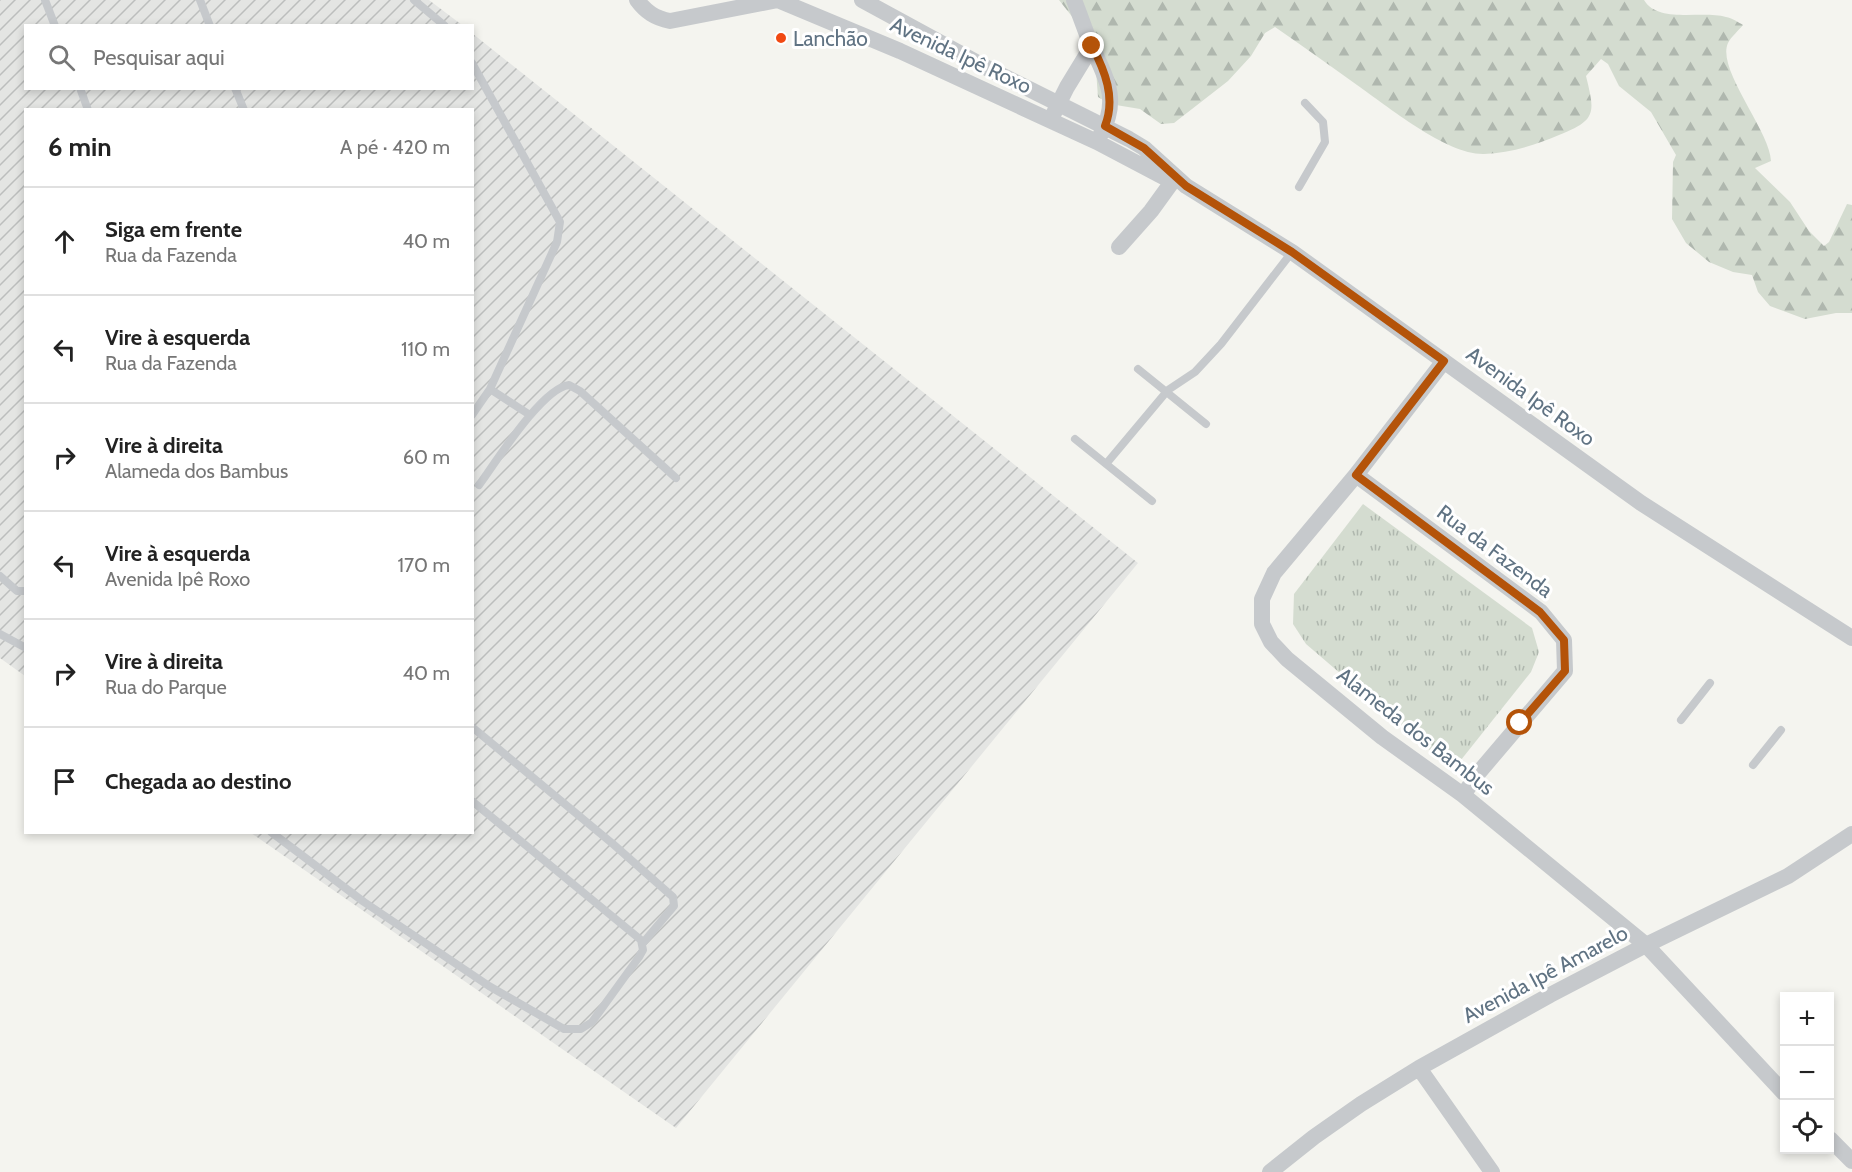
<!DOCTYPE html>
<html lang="pt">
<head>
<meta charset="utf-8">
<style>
	body { margin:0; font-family:Cabin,sans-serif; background:#f6f6f6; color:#222 }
	.controls { position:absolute; right:18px; bottom:18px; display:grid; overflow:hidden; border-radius:0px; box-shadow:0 3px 9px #0003 }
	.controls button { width:54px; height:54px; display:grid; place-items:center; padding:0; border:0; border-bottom:2px solid #e0e0e0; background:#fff; color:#222; font:30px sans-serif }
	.stop { position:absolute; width:18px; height:18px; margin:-14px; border:4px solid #b45309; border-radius:50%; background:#fff }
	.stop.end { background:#b45309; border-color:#fff; box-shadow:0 2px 6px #0008 }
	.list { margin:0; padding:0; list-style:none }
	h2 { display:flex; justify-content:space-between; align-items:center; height:78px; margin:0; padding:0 24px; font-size:26px }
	h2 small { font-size:20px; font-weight:400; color:#767676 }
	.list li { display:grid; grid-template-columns:39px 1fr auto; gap:18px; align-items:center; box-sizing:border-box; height:108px; padding:0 24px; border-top:2px solid #e0e0e0 }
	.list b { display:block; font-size:22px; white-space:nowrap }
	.list p { margin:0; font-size:20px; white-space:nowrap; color:#767676 }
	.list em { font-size:20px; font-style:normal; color:#767676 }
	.icon { flex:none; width:33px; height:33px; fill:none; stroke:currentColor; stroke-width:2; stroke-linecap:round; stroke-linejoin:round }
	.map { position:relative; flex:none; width:1852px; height:1172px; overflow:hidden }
	.search { position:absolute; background:#fff; box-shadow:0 3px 9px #0003; left:24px; top:24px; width:450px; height:66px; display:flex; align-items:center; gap:15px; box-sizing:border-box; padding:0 21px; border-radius:0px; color:#767676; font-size:22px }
	.panel { position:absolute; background:#fff; box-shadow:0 3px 9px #0003; left:24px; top:108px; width:450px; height:726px; border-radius:0px }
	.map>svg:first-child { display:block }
</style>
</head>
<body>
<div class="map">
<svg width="1852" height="1172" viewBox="0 0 1852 1172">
	<defs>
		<pattern id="industrial-furrows" width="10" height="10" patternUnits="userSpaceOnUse" patternTransform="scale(1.5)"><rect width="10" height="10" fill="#e4e5e3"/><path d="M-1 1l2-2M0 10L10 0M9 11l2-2" fill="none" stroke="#bcbebd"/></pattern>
		<pattern id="grass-tufts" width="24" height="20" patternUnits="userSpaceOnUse" patternTransform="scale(1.5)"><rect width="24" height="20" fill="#d4dcd0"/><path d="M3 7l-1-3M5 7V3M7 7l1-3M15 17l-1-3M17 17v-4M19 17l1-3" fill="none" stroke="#afb7ae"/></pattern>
		<pattern id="forest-firs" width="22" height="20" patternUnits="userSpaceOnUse" patternTransform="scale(1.5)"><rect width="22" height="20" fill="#d4dcd0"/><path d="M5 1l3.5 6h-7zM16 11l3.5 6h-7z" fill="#afb7ae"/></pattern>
	</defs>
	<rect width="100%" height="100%" fill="#f4f4ef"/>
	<path fill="url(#industrial-furrows)" d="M0 0H429L462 25 26 26V88H472L473 34 1138 563 676 1128 251 833 472 832V110H26L25 676 0 658Z"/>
	<path fill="url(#grass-tufts)" d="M1363 504 1532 628 1539 652 1531 672 1453 770 1306 644 1293 624 1294 594Z"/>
	<path fill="url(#forest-firs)" d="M1059 0H1644C1658 24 1702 10 1726 17 1732 18 1738 22 1743 25 1739 30 1731 37 1728 43 1716 69 1770 131 1771 161L1755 168 1790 202 1809 231 1824 246 1829 242 1847 204 1852 205V313H1836L1805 319 1770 306 1758 292 1752 275 1733 272 1709 262 1686 243 1672 219 1673 162 1676 155 1651 112 1619 86 1608 64 1601 59 1586 76C1595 113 1597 120 1559 135 1536 145 1510 153 1484 154 1447 155 1387 106 1357 85 1330 66 1303 46 1275 27L1265 33 1251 56 1228 81 1174 123 1161 124 1140 109 1110 104 1098 97 1096 70 1081 28Z"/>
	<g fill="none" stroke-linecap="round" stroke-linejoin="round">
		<path stroke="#c6c9cc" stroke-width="8" d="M45 0 55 26
			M200 0 210 26
			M414 0 445 26
			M472 63 560 222 557 242 490 389
			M80 88 88 110
			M235 88 244 110
			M1299 187 1325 142 1323 122 1305 103
			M1138 369 1206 424
			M472 415 490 389 530 415
			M1075 439 1152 501
			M1106 464 1168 390 1195 372 1221 344 1292 252
			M479 485C496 462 542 388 569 385L580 391 676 478
			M0 576 17 591H26
			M0 634 26 648
			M1681 720 1710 683
			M472 727 613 844 673 897 674 906 642 944
			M1753 765 1781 730
			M271 832 364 902 489 986 564 1029H581L592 1022 639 957 643 950 641 940 472 801"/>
		<path stroke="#c6c9cc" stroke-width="16" d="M637 0C646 12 655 18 670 21L778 0 900 51 1097 142 1171 181
			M862 0 987 68 1129 139 1144 148 1186 186 1292 252 1641 503 1852 638
			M1074 0C1080 15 1085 30 1091 45 1106 78 1120 99 1101 134
			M1054 113 1067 87 1092 46
			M1119 247 1151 211 1172 182
			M1444 361 1356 475 1274 573 1262 599V624L1271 642 1287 659 1382 737 1463 795 1646 945 1784 1093
			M1356 475 1541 612 1564 640 1565 671 1480 771 1463 795
			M1419 1068 1492 1172
			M1830 1139 1852 1161
			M1270 1172 1314 1137 1361 1104 1419 1068 1550 995 1646 945 1788 876 1852 834"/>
	</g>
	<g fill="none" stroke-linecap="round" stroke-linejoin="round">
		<path stroke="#b45309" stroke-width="8" d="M1092 46C1105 71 1116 98 1105 126L1144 148 1186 186 1292 252 1444 361 1356 475 1540 612 1564 640 1565 671 1520 723"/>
	</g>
	<circle fill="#f14912" stroke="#fff" stroke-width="2" cx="781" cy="38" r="6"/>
	<g text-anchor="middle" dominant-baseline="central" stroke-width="6" stroke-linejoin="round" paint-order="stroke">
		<g font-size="21" fill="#607383" stroke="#fff" text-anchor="start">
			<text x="793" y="38">Lanchão</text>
		</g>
		<g font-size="21" fill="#607383" stroke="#fff">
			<text transform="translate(961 55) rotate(25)">Avenida Ipê Roxo</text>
			<text transform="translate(1531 396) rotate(36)">Avenida Ipê Roxo</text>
			<text transform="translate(1495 551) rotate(37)">Rua da Fazenda</text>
			<text transform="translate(1416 731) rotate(38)">Alameda dos Bambus</text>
			<text transform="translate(1545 974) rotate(-28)">Avenida Ipê Amarelo</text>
		</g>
	</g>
</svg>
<div class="controls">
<button>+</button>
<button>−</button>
<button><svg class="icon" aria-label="locate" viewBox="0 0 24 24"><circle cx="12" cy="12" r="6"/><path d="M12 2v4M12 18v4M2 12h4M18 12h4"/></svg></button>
</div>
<div class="stop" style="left:1520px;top:723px"></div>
<div class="stop end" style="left:1092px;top:46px"></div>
<div class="search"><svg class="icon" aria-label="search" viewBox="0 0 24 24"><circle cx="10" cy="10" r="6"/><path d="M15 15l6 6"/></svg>Pesquisar aqui</div>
<section class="panel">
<h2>6 min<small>A pé · 420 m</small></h2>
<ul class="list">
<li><svg class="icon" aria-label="ahead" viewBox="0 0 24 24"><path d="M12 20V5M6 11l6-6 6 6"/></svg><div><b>Siga em frente</b><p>Rua da Fazenda</p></div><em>40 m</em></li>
<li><svg class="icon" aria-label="left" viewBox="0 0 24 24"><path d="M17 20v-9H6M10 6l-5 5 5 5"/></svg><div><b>Vire à esquerda</b><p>Rua da Fazenda</p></div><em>110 m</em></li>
<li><svg class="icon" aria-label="right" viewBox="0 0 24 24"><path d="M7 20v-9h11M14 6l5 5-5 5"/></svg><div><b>Vire à direita</b><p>Alameda dos Bambus</p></div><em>60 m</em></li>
<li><svg class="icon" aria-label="left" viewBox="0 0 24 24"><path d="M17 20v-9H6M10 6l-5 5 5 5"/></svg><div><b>Vire à esquerda</b><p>Avenida Ipê Roxo</p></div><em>170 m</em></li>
<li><svg class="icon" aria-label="right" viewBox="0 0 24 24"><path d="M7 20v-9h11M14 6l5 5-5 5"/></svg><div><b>Vire à direita</b><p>Rua do Parque</p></div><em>40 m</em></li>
<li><svg class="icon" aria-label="arrive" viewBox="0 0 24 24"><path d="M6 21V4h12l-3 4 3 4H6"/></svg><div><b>Chegada ao destino</b></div></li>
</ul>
</section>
</div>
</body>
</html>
